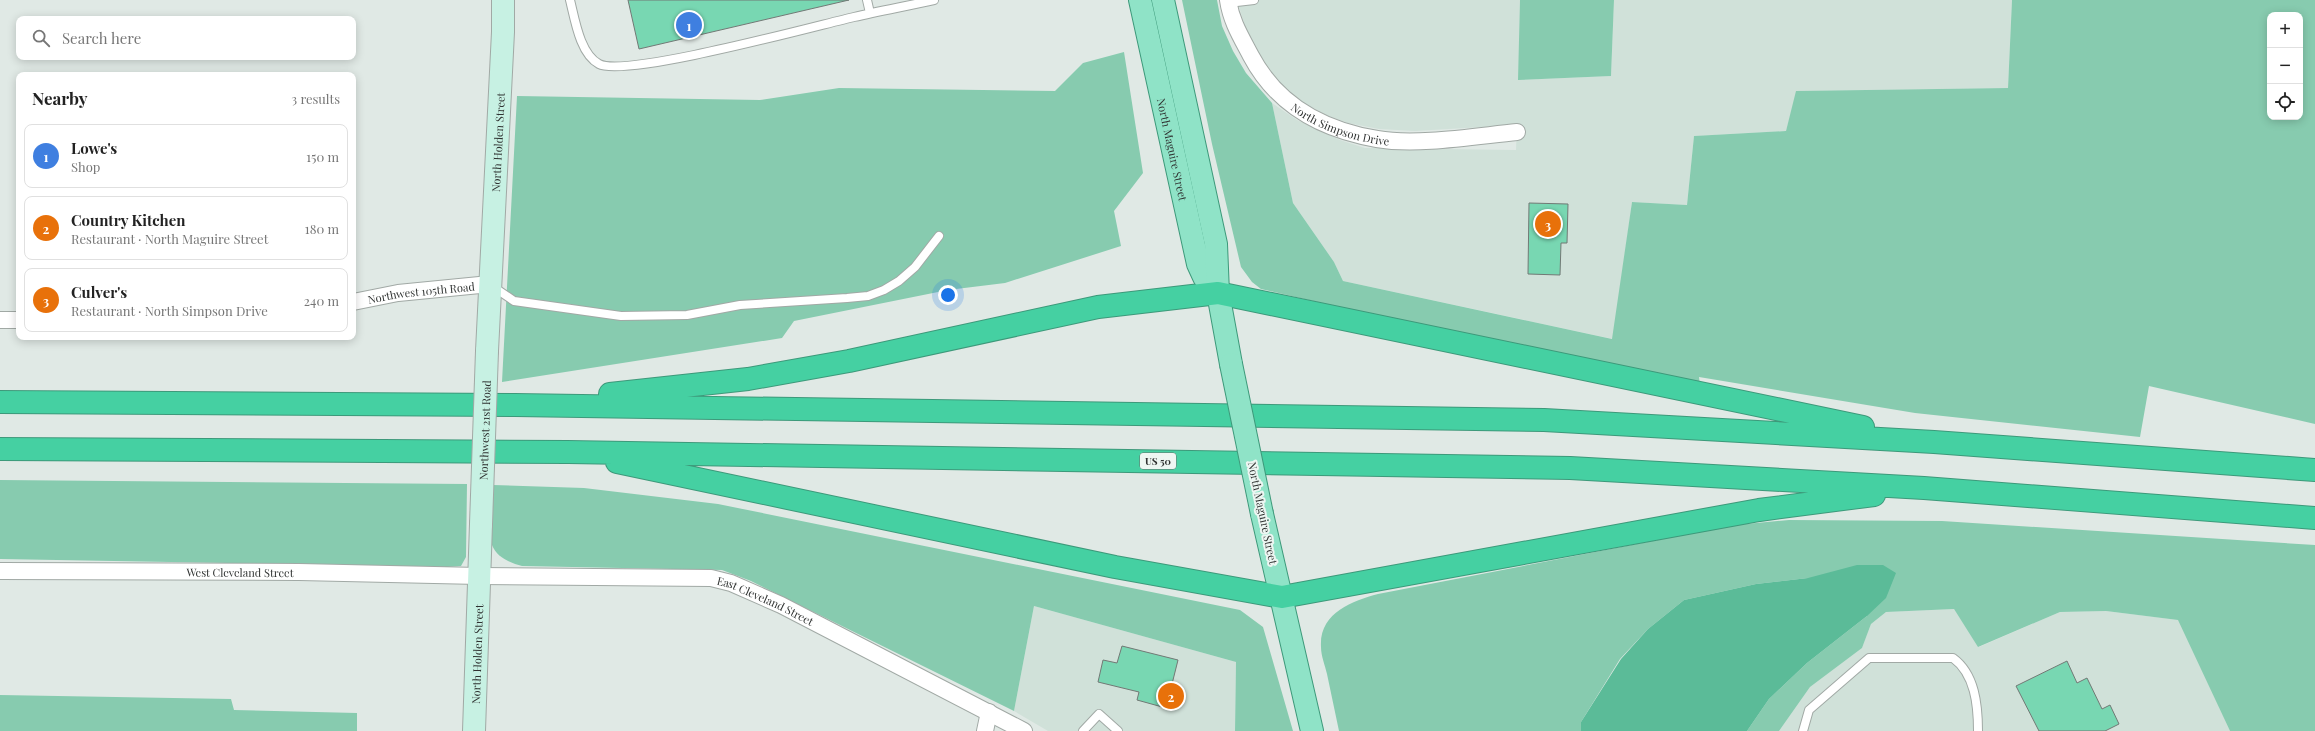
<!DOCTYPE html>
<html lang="en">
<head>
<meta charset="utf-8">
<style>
	body { margin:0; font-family:"Playfair Display",serif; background:#f6f6f6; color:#222 }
	.controls { position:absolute; right:12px; top:12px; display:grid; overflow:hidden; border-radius:8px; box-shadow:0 2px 10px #0003 }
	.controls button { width:36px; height:36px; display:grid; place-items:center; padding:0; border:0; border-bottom:1px solid #e0e0e0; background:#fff; color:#222; font:20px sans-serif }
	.you { position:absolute; left:948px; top:295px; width:14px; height:14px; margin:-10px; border:3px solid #fff; border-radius:50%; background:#1a73e8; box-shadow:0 0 0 6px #1a73e833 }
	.badge { display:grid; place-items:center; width:26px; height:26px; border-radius:50%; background:#111827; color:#fff; font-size:13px; font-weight:700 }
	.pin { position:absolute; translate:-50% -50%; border:2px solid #fff; box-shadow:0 1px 4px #0006 }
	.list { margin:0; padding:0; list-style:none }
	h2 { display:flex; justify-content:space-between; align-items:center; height:52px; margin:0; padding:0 16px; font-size:17px }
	h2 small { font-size:13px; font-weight:400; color:#767676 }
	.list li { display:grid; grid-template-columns:26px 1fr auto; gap:12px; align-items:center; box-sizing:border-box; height:64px; margin:0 8px 8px; padding:0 8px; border:1px solid #e0e0e0; border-radius:8px }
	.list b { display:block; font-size:15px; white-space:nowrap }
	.list p { margin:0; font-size:13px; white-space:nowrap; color:#767676 }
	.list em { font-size:13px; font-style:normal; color:#767676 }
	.icon { flex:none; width:22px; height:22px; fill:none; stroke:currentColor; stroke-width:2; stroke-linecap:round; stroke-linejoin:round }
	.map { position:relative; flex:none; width:2315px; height:731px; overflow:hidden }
	.search { position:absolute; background:#fff; box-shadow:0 2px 10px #0003; left:16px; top:16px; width:340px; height:44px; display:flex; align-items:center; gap:10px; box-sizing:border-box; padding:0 14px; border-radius:8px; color:#767676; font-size:15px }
	.panel { position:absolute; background:#fff; box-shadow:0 2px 10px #0003; left:16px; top:72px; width:340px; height:268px; border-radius:8px }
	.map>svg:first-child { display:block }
</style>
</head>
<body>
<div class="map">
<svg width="2315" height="731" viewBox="0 0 2315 731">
	<rect width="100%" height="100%" fill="#e0e9e5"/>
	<path fill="#d0e1d9" d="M1237 0H1520L1519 80 1611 76 1614 0H2012L2008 88 1797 91 1786 131 1694 136 1687 205 1632 202 1613 339 1343 281 1334 262 1293 203 1272 103 1297 120 1340 140 1365 148 1516 150 1517 125 1415 131 1379 129 1348 123 1326 115 1299 100 1275 78 1260 58 1247 33Z
		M1034 606 1236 662 1235 731H1048L1014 711Z
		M1954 609 1979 647 2060 612 2106 611 2179 620 2230 731H1779L1810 687 1862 648 1871 624 1886 612Z"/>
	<path fill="#87cbaf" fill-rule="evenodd" d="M1182 0H1217L1222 26 1233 51 1246 73 1272 103 1293 203 1334 262 1343 281 1612 339 1632 202 1687 205 1694 136 1786 131 1796 91 2008 88 2012 0H2315V424L2149 386 2140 437 1915 413 1699 377 1700 385 1455 334 1261 289 1252 282 1241 267 1212 144ZM2270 15H2300V117H2270Z
		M1520 0H1614L1611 76 1518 80Z
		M1124 52 1143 173 1114 211 1121 246 1005 283 948 290 794 321 782 338 502 382 517 96 760 100 839 88 1055 91 1083 63Z
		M0 480 467 484 466 557 461 566 448 567 0 559Z
		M493 485 584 488 718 504 1240 610 1263 627 1293 731H1235L1236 662 1034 606 1014 711 751 581 722 570 522 566C511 563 497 558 492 545 489 536 493 498 493 485Z
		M1789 520 1942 521 2315 545V731H2230L2178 620 2106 611 2060 612 1978 647 1954 609 1886 612 1871 624 1862 648 1810 687 1779 731H1747L1769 699 1807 663 1867 616 1808 578 1756 584 1684 600 1648 629 1620 659 1581 722V731H1339C1335 712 1331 693 1327 674 1325 665 1321 656 1321 647 1319 613 1352 601 1378 594L1735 525Z
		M0 695 231 699 234 710 357 713V731H0Z"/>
	<path fill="#5bbb98" d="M1857 565H1883L1896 573 1886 598 1867 616 1807 663 1769 699 1747 731H1581V722L1621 659 1648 629 1684 600 1756 584 1808 578Z"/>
	<path fill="#78d7b2" stroke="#717975" d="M628 0H849L639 49Z
		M1529 203 1568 204 1567 243H1561L1560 275 1528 274Z
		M1122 646 1178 660 1166 708 1137 700 1139 692 1098 682 1103 660 1117 663Z
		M2067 661 2077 683 2087 678 2102 709 2110 705 2119 724 2105 731H2039L2016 686Z"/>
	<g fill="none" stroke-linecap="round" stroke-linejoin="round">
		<defs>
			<path id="lane" d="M570 0C575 20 580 54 599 64 625 78 815 26 854 17 880 11 907 6 934 0
				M867 0 870 13
				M1228 3 1254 0
				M492 286 514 301 621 316 687 315 740 305 847 298 868 296 884 290 899 281 915 267 939 236
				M1083 731 1099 714 1118 731
				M1803 731 1809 710 1869 658H1953C1975 674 1978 705 1978 731"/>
			<g id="street">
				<path id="s1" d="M1228 0C1231 21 1241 37 1251 56 1277 105 1323 130 1377 139 1417 146 1476 136 1517 132"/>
				<path id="s2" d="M353 302 398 293 490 284"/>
				<path d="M0 320H19"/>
				<path id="s3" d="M0 571 299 572 479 576 711 578 731 583 781 605 1024 731"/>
				<path d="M985 731 989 712"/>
			</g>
			<g id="secondary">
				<path id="s4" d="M487 351 503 32V0"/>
				<path id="s5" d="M474 731 481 524"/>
			</g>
			<g id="primary">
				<path id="s6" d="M1140 0 1198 264 1204 277 1218 293"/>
				<path d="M1163 0 1216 244 1218 293 1231 364"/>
				<path d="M1262 514 1312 731"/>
			</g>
			<path id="highway" d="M610 394 748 379 849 361 1098 307 1218 293 1863 427
				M0 402 515 405 1544 420 1934 442 2315 470
				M0 449 568 452 1570 468 1924 488 2315 518
				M617 462 1115 567 1282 597 1759 510 1874 495"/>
		</defs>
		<use href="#lane" stroke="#a1a9a5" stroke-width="10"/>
		<use href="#street" stroke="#a1a9a5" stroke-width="18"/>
		<use href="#secondary" stroke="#a1a9a5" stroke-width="24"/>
		<use href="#primary" stroke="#3d997a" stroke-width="24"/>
		<use href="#highway" stroke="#3d997a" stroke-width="24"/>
		<use href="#lane" stroke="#fff" stroke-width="8"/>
		<use href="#street" stroke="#fff" stroke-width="16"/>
		<use href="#secondary" stroke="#c7f1e3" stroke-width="22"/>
		<use href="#primary" stroke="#8fe3c7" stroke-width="22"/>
		<use href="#highway" stroke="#45d0a2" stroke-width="22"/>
		<defs>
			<g id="secondary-bridge">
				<path id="s7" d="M481 524 487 351"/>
			</g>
			<path id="primary-bridge" d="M1231 364 1262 514"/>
		</defs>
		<use href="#secondary-bridge" stroke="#a1a9a5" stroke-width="24" stroke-linecap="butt"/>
		<use href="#primary-bridge" stroke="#3d997a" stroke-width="24" stroke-linecap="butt"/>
		<use href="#secondary-bridge" stroke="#c7f1e3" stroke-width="22"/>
		<use href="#primary-bridge" stroke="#8fe3c7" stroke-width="22"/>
	</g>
	<g text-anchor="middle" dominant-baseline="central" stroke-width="4" stroke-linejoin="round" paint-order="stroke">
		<rect fill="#edf6f2" stroke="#686d6b" stroke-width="1" x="1140" y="453" width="36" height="16" rx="3"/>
		<g font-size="10" font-weight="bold" fill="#2f3231">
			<text x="1158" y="461">US 50</text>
		</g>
		<g font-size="11" fill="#2f3231" stroke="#edf6f2">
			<text stroke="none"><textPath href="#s1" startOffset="178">North Simpson Drive</textPath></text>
			<text stroke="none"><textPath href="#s4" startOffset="209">North Holden Street</textPath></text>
			<text stroke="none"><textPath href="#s6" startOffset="153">North Maguire Street</textPath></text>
			<text stroke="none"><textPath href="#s2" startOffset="69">Northwest 105th Road</textPath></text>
			<text stroke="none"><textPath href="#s7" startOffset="94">Northwest 21st Road</textPath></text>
			<text transform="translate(1263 513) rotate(78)">North Maguire Street</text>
			<text stroke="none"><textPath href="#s3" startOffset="240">West Cleveland Street</textPath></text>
			<text stroke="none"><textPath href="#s3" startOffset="770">East Cleveland Street</textPath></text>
			<text stroke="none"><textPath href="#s5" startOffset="77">North Holden Street</textPath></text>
		</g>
	</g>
</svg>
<div class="controls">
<button>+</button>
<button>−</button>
<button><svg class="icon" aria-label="locate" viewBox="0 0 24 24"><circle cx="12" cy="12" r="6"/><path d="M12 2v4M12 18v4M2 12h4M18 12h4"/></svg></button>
</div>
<div class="you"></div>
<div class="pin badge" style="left:689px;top:25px;background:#3f7fe0">1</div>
<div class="pin badge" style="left:1171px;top:696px;background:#e8710a">2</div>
<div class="pin badge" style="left:1548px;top:224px;background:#e8710a">3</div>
<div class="search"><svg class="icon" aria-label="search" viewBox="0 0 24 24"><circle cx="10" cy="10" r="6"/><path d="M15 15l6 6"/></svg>Search here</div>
<section class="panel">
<h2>Nearby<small>3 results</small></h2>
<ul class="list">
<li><span class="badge" style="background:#3f7fe0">1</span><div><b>Lowe's</b><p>Shop</p></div><em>150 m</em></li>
<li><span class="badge" style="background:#e8710a">2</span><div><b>Country Kitchen</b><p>Restaurant · North Maguire Street</p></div><em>180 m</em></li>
<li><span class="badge" style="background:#e8710a">3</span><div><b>Culver's</b><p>Restaurant · North Simpson Drive</p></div><em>240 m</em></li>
</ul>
</section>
</div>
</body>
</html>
